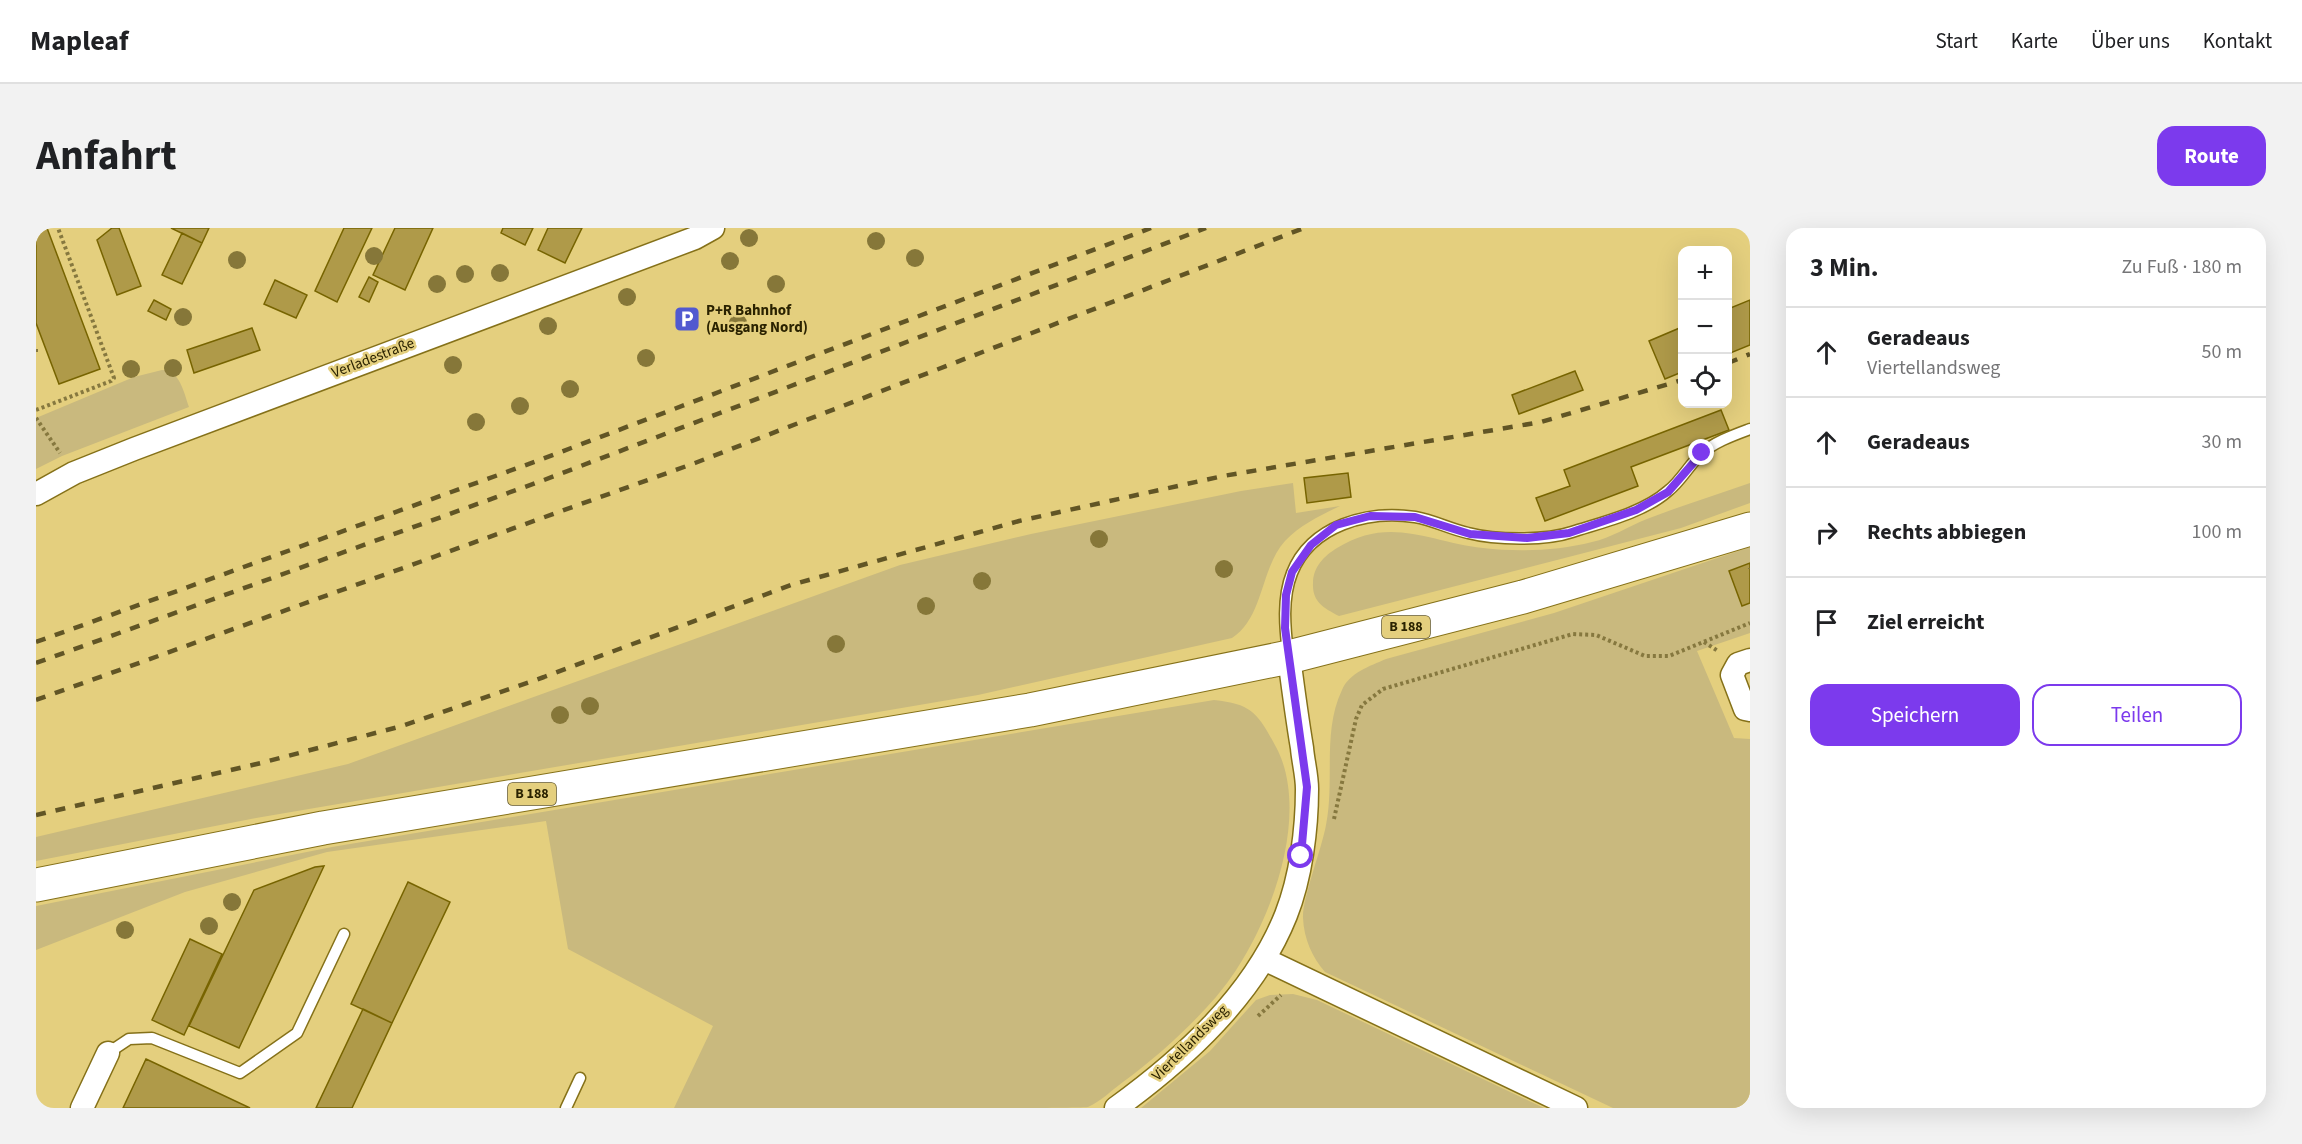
<!DOCTYPE html>
<html lang="de">
<head>
<meta charset="utf-8">
<style>
	body { margin:0; font-family:"Source Sans 3",sans-serif; background:#f2f2f2; color:#202124 }
	.controls { position:absolute; right:18px; top:18px; display:grid; overflow:hidden; border-radius:12px; box-shadow:0 6px 24px #0002 }
	.controls button { width:54px; height:54px; display:grid; place-items:center; padding:0; border:0; border-bottom:2px solid #e0e0e0; background:#fff; color:#202124; font:30px sans-serif }
	.stop { position:absolute; width:18px; height:18px; margin:-14px; border:4px solid #7c3aed; border-radius:50%; background:#fff }
	.stop.end { background:#7c3aed; border-color:#fff; box-shadow:0 2px 6px #0008 }
	.list { margin:0; padding:0; list-style:none }
	h2 { display:flex; justify-content:space-between; align-items:center; height:78px; margin:0; padding:0 24px; font-size:26px }
	h2 small { font-size:20px; font-weight:400; color:#757577 }
	.list li { display:grid; grid-template-columns:39px 1fr auto; gap:18px; align-items:center; box-sizing:border-box; height:90px; padding:0 24px; border-top:2px solid #e0e0e0 }
	.list b { display:block; font-size:22px; white-space:nowrap }
	.list p { margin:0; font-size:20px; white-space:nowrap; color:#757577 }
	.list em { font-size:20px; font-style:normal; color:#757577 }
	.actions { display:flex; gap:12px; padding:18px 24px }
	.actions a { flex:1; padding:14px 0; border:2px solid #7c3aed; border-radius:18px; text-align:center; font-size:21px; color:#7c3aed }
	.actions .main { background:#7c3aed; color:#fff }
	.icon { flex:none; width:33px; height:33px; fill:none; stroke:currentColor; stroke-width:2; stroke-linecap:round; stroke-linejoin:round }
	.map { position:relative; flex:none; width:1714px; height:880px; overflow:hidden; border-radius:18px }
	header { display:flex; align-items:center; gap:36px; box-sizing:border-box; height:84px; padding:0 30px; background:#fff; border-bottom:2px solid #e0e0e0 }
	header strong { font-size:28px }
	nav { display:flex; gap:33px; margin-inline-start:auto; font-size:21px }
	.intro { display:flex; align-items:center; justify-content:space-between; box-sizing:border-box; height:144px; padding:0 36px }
	h1 { margin:0; font-size:42px }
	.button { padding:15px 27px; border-radius:18px; background:#7c3aed; color:#fff; font-size:21px; font-weight:700 }
	main { display:flex; gap:36px; padding:0 36px }
	aside { flex:1; background:#fff; border-radius:18px; box-shadow:0 6px 24px #0002 }
	.map>svg:first-child { display:block }
</style>
</head>
<body>
<header>
<strong>Mapleaf</strong>
<nav><a>Start</a><a>Karte</a><a>Über uns</a><a>Kontakt</a></nav>
</header>
<div class="intro"><h1>Anfahrt</h1><a class="button">Route</a></div>
<main>
<div class="map">
<svg width="1714" height="880" viewBox="0 0 1714 880">
	<rect width="100%" height="100%" fill="#e4cf7e"/>
	<path fill="#c9b97e" d="M126 142C144 142 148 165 153 179L26 228 0 241V190L98 149Z
		M1257 255 1260 285 1304 278C1285 287 1264 297 1249 313 1224 341 1228 389 1196 410L942 467 220 590 0 633V609L312 536 864 337 995 306 1205 263Z
		M1714 255V275L1645 300 1303 388C1288 380 1276 374 1277 355 1277 339 1288 328 1301 320 1354 287 1393 314 1447 320 1481 324 1522 323 1556 314 1575 310 1593 298 1611 291 1644 278 1680 267 1714 255Z
		M1714 319V335L1693 343 1706 378 1714 375V405L1661 423 1698 510 1714 511V880H1577L1289 744C1276 729 1268 711 1267 690 1266 671 1286 620 1290 597 1299 552 1286 504 1306 462 1313 445 1334 438 1350 431L1518 385Z
		M1178 472C1217 476 1222 486 1240 519 1278 590 1229 713 1180 769 1153 800 1120 830 1087 854 1076 862 1064 874 1052 879 1041 880 984 880 968 880 858 880 748 880 638 880L677 798 532 721 510 593 291 624 149 664 0 722V678L296 619Z
		M1257 766 1281 772 1508 880H1105L1174 823 1220 772 1234 767Z"/>
	<path fill="#af9a49" stroke="#776400" stroke-width="1.5" d="M0 0H11L64 141 23 156 0 95Z
		M76 0H83L105 58 81 67 61 12Z
		M135 0H173L166 15Z
		M308 0H336L301 74 279 63Z
		M359 0H397L369 62 337 47Z
		M467 0H497L489 17 465 5Z
		M512 0H546L529 35 502 22Z
		M146 5 166 15 146 56 126 47Z
		M333 49 342 54 333 74 323 69Z
		M239 52 271 67 260 90 228 76Z
		M118 72 135 81 130 92 112 83Z
		M1714 72V117L1692 126V81Z
		M1646 99V144L1629 151 1613 113Z
		M216 100 224 122 158 145 151 122Z
		M1539 143 1547 162 1483 186 1476 167Z
		M1685 182 1693 202 1595 239 1602 258 1509 293 1500 270 1534 258 1528 242Z
		M1312 245 1315 269 1271 275 1268 250Z
		M1714 335V375L1706 378 1693 343Z
		M288 638 203 820 153 798 218 662 279 639Z
		M372 654 414 674 356 795 315 776Z
		M154 711 186 726 148 807 116 792Z
		M327 781 356 795 316 880H280Z
		M110 831 214 880H87Z"/>
	<g fill="none" stroke-linecap="round" stroke-linejoin="round">
		<defs>
			<path id="lane" d="M1252 426C1249 400 1246 370 1256 345 1275 297 1332 282 1379 289 1397 292 1414 301 1432 305 1459 312 1509 313 1536 304 1567 294 1607 285 1632 263 1645 253 1653 237 1665 226 1678 214 1698 207 1714 201
				M72 825 93 811 116 810 204 845 261 805 308 706
				M530 880 544 850"/>
			<path id="street" d="M0 266 38 245 98 221 659 10 677 0
				M1714 432 1702 436 1696 447 1709 481 1714 482
				M1228 731 1540 880
				M46 880 72 825
				M1080 880C1149 830 1218 767 1250 687 1265 649 1271 601 1271 561 1271 547 1267 533 1266 520 1261 490 1257 460 1253 429"/>
			<path id="primary" d="M0 657 287 600 994 482 1253 429 1487 369 1714 301"/>
		</defs>
		<use href="#lane" stroke="#857119" stroke-width="13"/>
		<use href="#street" stroke="#857119" stroke-width="25"/>
		<use href="#primary" stroke="#857119" stroke-width="35"/>
		<path stroke="#86783f" stroke-width="4" stroke-dasharray="3 3" stroke-linecap="butt" d="M0 121V126
			M0 182 75 153 78 150 22 0
			M0 190 24 225
			M1714 340V341
			M1668 414 1682 423
			M1298 591 1320 491 1326 477 1347 461 1537 406 1560 407 1609 428H1633L1714 395
			M1222 788 1245 767"/>
		<use href="#lane" stroke="#fff" stroke-width="10"/>
		<use href="#street" stroke="#fff" stroke-width="22"/>
		<use href="#primary" stroke="#fff" stroke-width="33"/>
		<path stroke="#615525" stroke-width="4.5" stroke-dasharray="10 10" stroke-linecap="butt" d="M1692 135 1714 126
			M0 414 501 233 1115 0
			M0 435 508 252 1170 0
			M0 472 659 235 1268 0
			M0 587 225 535 366 498 508 449 755 357 983 293 1187 248 1505 194 1646 152"/>
	</g>
	<g fill="#867739">
		<circle cx="713" cy="10" r="9"/>
		<circle cx="840" cy="13" r="9"/>
		<circle cx="338" cy="28" r="9"/>
		<circle cx="879" cy="30" r="9"/>
		<circle cx="201" cy="32" r="9"/>
		<circle cx="694" cy="33" r="9"/>
		<circle cx="464" cy="45" r="9"/>
		<circle cx="429" cy="46" r="9"/>
		<circle cx="401" cy="56" r="9"/>
		<circle cx="740" cy="56" r="9"/>
		<circle cx="591" cy="69" r="9"/>
		<circle cx="147" cy="89" r="9"/>
		<circle cx="650" cy="89" r="9"/>
		<circle cx="702" cy="95" r="9"/>
		<circle cx="512" cy="98" r="9"/>
		<circle cx="610" cy="130" r="9"/>
		<circle cx="417" cy="137" r="9"/>
		<circle cx="137" cy="140" r="9"/>
		<circle cx="95" cy="141" r="9"/>
		<circle cx="534" cy="161" r="9"/>
		<circle cx="484" cy="178" r="9"/>
		<circle cx="440" cy="194" r="9"/>
		<circle cx="1063" cy="311" r="9"/>
		<circle cx="1188" cy="341" r="9"/>
		<circle cx="946" cy="353" r="9"/>
		<circle cx="890" cy="378" r="9"/>
		<circle cx="800" cy="416" r="9"/>
		<circle cx="554" cy="478" r="9"/>
		<circle cx="524" cy="487" r="9"/>
		<circle cx="196" cy="674" r="9"/>
		<circle cx="173" cy="698" r="9"/>
		<circle cx="89" cy="702" r="9"/>
	</g>
	<g fill="none" stroke-linecap="round" stroke-linejoin="round">
		<path stroke="#7c3aed" stroke-width="8" d="M1265 628 1271 559 1249 400 1250 367 1256 344 1275 317 1300 297 1334 288 1379 289 1434 306 1491 310 1533 305 1600 282 1632 264 1666 225"/>
	</g>
	<defs>
		<symbol id="parking-square" viewBox="-11 -11 22 22"><rect x="-9" y="-9" width="18" height="18" rx="4" fill="#5159d0" stroke="#e4cf7e"/><path d="M-3.5-5.5H1a3.5 3.5 0 0 1 0 7H-1V5.5H-3.5ZM-1-3.4V-.6H.8a1.4 1.4 0 0 0 0-2.8Z" fill="#fff"/></symbol>
	</defs>
	<g fill-rule="evenodd">
		<use href="#parking-square" x="636" y="76" width="30" height="30"/>
	</g>
	<g text-anchor="middle" dominant-baseline="central" stroke-width="5" stroke-linejoin="round" paint-order="stroke">
		<g fill="#e4cf7e" stroke="#625626" stroke-width="1.5">
			<rect x="1346" y="388" width="48" height="22" rx="4.5"/>
			<rect x="472" y="555" width="48" height="22" rx="4.5"/>
		</g>
		<g font-size="14" font-weight="bold" fill="#2a2200">
			<text x="1370" y="399">B 188</text>
			<text x="496" y="566">B 188</text>
		</g>
		<g font-size="15" font-weight="bold" fill="#2a2200" stroke="#e4cf7e" text-anchor="start">
			<text x="670" y="82">P+R Bahnhof<tspan x="670" dy="17">(Ausgang Nord)</tspan></text>
		</g>
		<g font-size="15" fill="#2a2200" stroke="#e4cf7e">
			<text transform="translate(337 130) rotate(-21)">Verladestraße</text>
			<text transform="translate(1154 815) rotate(-45)">Viertellandsweg</text>
		</g>
	</g>
</svg>
<div class="controls">
<button>+</button>
<button>−</button>
<button><svg class="icon" aria-label="locate" viewBox="0 0 24 24"><circle cx="12" cy="12" r="6"/><path d="M12 2v4M12 18v4M2 12h4M18 12h4"/></svg></button>
</div>
<div class="stop" style="left:1265px;top:628px"></div>
<div class="stop end" style="left:1666px;top:225px"></div>
</div>
<aside>
<h2>3 Min.<small>Zu Fuß · 180 m</small></h2>
<ul class="list">
<li><svg class="icon" aria-label="ahead" viewBox="0 0 24 24"><path d="M12 20V5M6 11l6-6 6 6"/></svg><div><b>Geradeaus</b><p>Viertellandsweg</p></div><em>50 m</em></li>
<li><svg class="icon" aria-label="ahead" viewBox="0 0 24 24"><path d="M12 20V5M6 11l6-6 6 6"/></svg><div><b>Geradeaus</b></div><em>30 m</em></li>
<li><svg class="icon" aria-label="right" viewBox="0 0 24 24"><path d="M7 20v-9h11M14 6l5 5-5 5"/></svg><div><b>Rechts abbiegen</b></div><em>100 m</em></li>
<li><svg class="icon" aria-label="arrive" viewBox="0 0 24 24"><path d="M6 21V4h12l-3 4 3 4H6"/></svg><div><b>Ziel erreicht</b></div></li>
</ul>
<div class="actions"><a class="main">Speichern</a><a>Teilen</a></div>
</aside>
</main>
</body>
</html>
